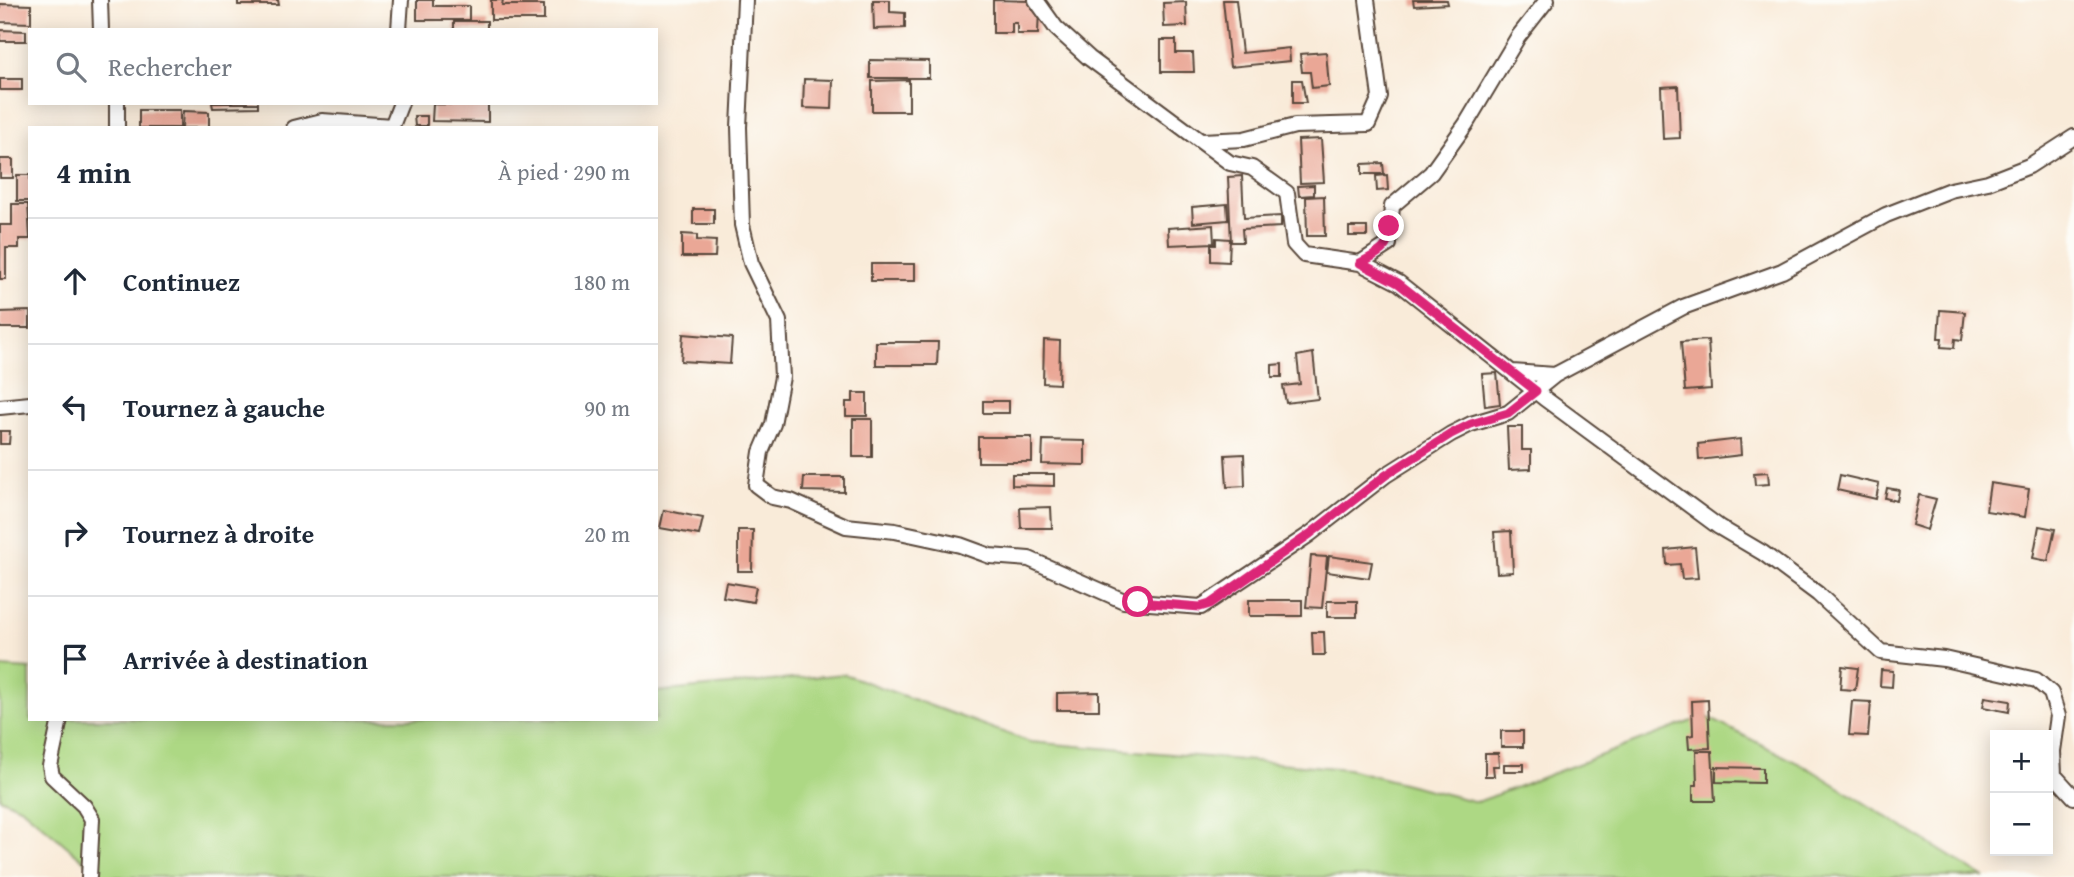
<!DOCTYPE html>
<html lang="fr">
<head>
<meta charset="utf-8">
<style>
	body { margin:0; font-family:"Gentium Book Plus",serif; background:#f2f2f3; color:#1f2937 }
	.controls { position:absolute; right:21px; bottom:21px; display:grid; overflow:hidden; border-radius:0px; box-shadow:0 4px 18px #0003 }
	.controls button { width:63px; height:63px; display:grid; place-items:center; padding:0; border:0; border-bottom:2px solid #e0e1e3; background:#fff; color:#1f2937; font:35px sans-serif }
	.stop { position:absolute; width:21px; height:21px; margin:-16px; border:5px solid #db2777; border-radius:50%; background:#fff }
	.stop.end { background:#db2777; border-color:#fff; box-shadow:0 2px 7px #0008 }
	.list { margin:0; padding:0; list-style:none }
	h2 { display:flex; justify-content:space-between; align-items:center; height:91px; margin:0; padding:0 28px; font-size:30px }
	h2 small { font-size:23px; font-weight:400; color:#747a83 }
	.list li { display:grid; grid-template-columns:46px 1fr auto; gap:21px; align-items:center; box-sizing:border-box; height:126px; padding:0 28px; border-top:2px solid #e0e1e3 }
	.list b { display:block; font-size:26px; white-space:nowrap }
	.list em { font-size:23px; font-style:normal; color:#747a83 }
	.icon { flex:none; width:38px; height:38px; fill:none; stroke:currentColor; stroke-width:2; stroke-linecap:round; stroke-linejoin:round }
	.map { position:relative; flex:none; width:2074px; height:877px; overflow:hidden }
	.search { position:absolute; background:#fff; box-shadow:0 4px 18px #0003; left:28px; top:28px; width:630px; height:77px; display:flex; align-items:center; gap:18px; box-sizing:border-box; padding:0 24px; border-radius:0px; color:#747a83; font-size:26px }
	.panel { position:absolute; background:#fff; box-shadow:0 4px 18px #0003; left:28px; top:126px; width:630px; height:595px; border-radius:0px }
	.map>svg:first-child { display:block }
</style>
</head>
<body>
<div class="map">
<svg width="2074" height="877" viewBox="0 0 2074 877">
	<rect width="100%" height="100%" fill="#fdfcf7"/>
	<filter id="ink" filterUnits="userSpaceOnUse"><feTurbulence type="fractalNoise" baseFrequency=".0143" numOctaves="2"/><feDisplacementMap in="SourceGraphic" scale="14" xChannelSelector="R" yChannelSelector="G"/><feConvolveMatrix kernelMatrix="1 2 1 2 8 2 1 2 1" color-interpolation-filters="sRGB"/></filter>
	<filter id="wash" filterUnits="userSpaceOnUse"><feTurbulence type="fractalNoise" baseFrequency=".00686" numOctaves="4" result="noise"/><feDisplacementMap in="SourceGraphic" scale="28" xChannelSelector="R" yChannelSelector="G"/><feGaussianBlur stdDeviation="1.57" result="paint"/><feColorMatrix in="noise" values="0 0 0 0 0 0 0 0 0 0 0 0 0 0 0 0 0 1.4 0 .05"/><feComposite in="paint" operator="in"/></filter>
	<g filter="url(#wash)">
		<rect width="100%" height="100%" fill="#f9ebd9"/>
		<path fill="#add884" stroke="#748151" stroke-width="2" d="M0 667 30 669V719H656V692L844 674 1030 742 1348 769 1477 802 1705 716 1810 769 1983 877H103L22 808 0 798Z"/>
		<g id="blocks">
			<path fill="#eaa796" d="M238 0H278L279 5H238Z
				M417 0H433V6H469V20H417Z
				M491 0H503L502 5H544V20H491Z
				M873 0H890V12L905 13V28L874 29Z
				M993 0 1032 1V7H1039L1038 34H1017V23H1012V33H993Z
				M1223 0H1236L1242 53 1289 48 1290 61 1230 67Z
				M1413 0H1447L1448 4 1414 6Z
				M1186 2 1187 26 1164 27 1163 3Z
				M0 4 31 5V23L0 22Z
				M454 21H487V30H454Z
				M0 30 26 31V41H0Z
				M1161 40H1176V53H1193L1194 72H1161Z
				M1326 52 1329 86 1312 88 1310 72H1302L1300 54Z
				M870 60 929 61V78H870Z
				M0 79H22V90H0Z
				M804 79 833 80 832 109 803 108Z
				M909 80V111H872V81Z
				M1293 80H1302L1306 103H1293Z
				M1678 86 1680 138 1663 139 1661 87Z
				M212 103H258V107L213 108Z
				M433 104 488 105V122L432 121Z
				M139 110H180V128H139Z
				M183 111 209 112V128H182Z
				M414 116H427V126H415Z
				M1321 139 1324 182 1300 183 1298 140Z
				M0 159H13V178H0Z
				M1383 163 1384 174H1362V164Z
				M17 175H30V201H17Z
				M1387 175 1388 190 1377 191 1376 176Z
				M1242 176 1244 218 1281 216V227L1242 229 1243 242H1231L1228 177Z
				M1314 185V195L1299 196 1298 186Z
				M1324 196 1325 236H1307L1306 197Z
				M12 204H28L30 239H19V248H6V279H0V225H12Z
				M1227 204 1228 220 1193 223 1192 207Z
				M693 209H714V224H693Z
				M1213 225 1214 243 1169 245 1168 228Z
				M1349 227H1367V236H1349Z
				M682 234 697 235V240L716 241 715 257H682Z
				M1216 238 1230 239 1229 262 1211 261V245H1216Z
				M871 264H915V281H871Z
				M1940 310 1965 312 1962 340 1955 339 1954 348 1941 347 1942 338H1938Z
				M30 311V328H0V312Z
				M683 334 732 338 730 364 681 361Z
				M1044 340 1060 341 1059 384 1043 383Z
				M1708 340 1711 389 1685 391 1681 342Z
				M876 342H938L937 365H876Z
				M1313 353 1318 399 1286 403 1283 386 1300 384 1297 356Z
				M1282 364V377H1272V365Z
				M1497 373 1500 404 1485 406 1482 374Z
				M853 393H867V416H846V402H853Z
				M983 401H1009V413H983Z
				M853 419H872V457H853Z
				M1507 427H1522V450H1531V469L1509 470Z
				M0 431H10L9 444H0Z
				M978 437H1032V462H978Z
				M1740 439 1741 455 1699 460 1698 444Z
				M1043 440 1085 441V465L1042 464Z
				M1244 454 1245 486 1227 487 1225 455Z
				M1768 472 1769 484 1755 485 1754 473Z
				M1012 474H1054V486L1012 485Z
				M1840 475 1879 484 1876 499 1837 490Z
				M804 477H844V492L803 491Z
				M1990 483 2029 489 2025 517 1986 511Z
				M1887 488 1899 490 1897 501 1885 498Z
				M1919 495 1936 499 1927 530 1912 525Z
				M1051 507 1052 528H1021L1020 508Z
				M664 510 703 518 699 535 660 528Z
				M2039 526 2055 529 2048 561 2033 558Z
				M738 530H753L752 571H738Z
				M1511 531 1513 572 1497 573 1494 532Z
				M1695 547 1698 578 1682 579 1680 564 1667 565 1666 550Z
				M1311 556 1327 557 1322 608 1306 607Z
				M1329 556 1372 562 1369 578 1327 572Z
				M726 582 756 587 753 602 723 597Z
				M1249 600H1302V616H1249Z
				M1327 601H1357V617H1327Z
				M1312 632H1324L1325 655H1313Z
				M1842 666 1858 668 1855 690 1840 689Z
				M1881 670 1893 671 1892 687 1880 686Z
				M1099 692V710H1057V693Z
				M1985 697 2010 701 2009 712 1983 707Z
				M1708 700 1710 748 1689 749 1688 736 1693 735 1692 701Z
				M1852 701 1871 702 1868 736 1849 735Z
				M1501 731H1523V747H1501Z
				M1696 751H1712L1715 801H1693V785H1697Z
				M1485 753H1498L1499 766H1493L1494 776H1485Z
				M1504 764H1524V771H1504Z
				M1716 767 1763 768V783L1716 782Z"/>
		</g>
	</g>
	<g filter="url(#ink)">
		<use href="#blocks" fill-opacity="0" stroke="#58473a" stroke-width="2"/>
		<g fill="none" stroke-linecap="round" stroke-linejoin="round">
			<defs>
				<path id="minor" d="M100 0 101 30
					M745 0 739 127 742 225 751 263 779 321 782 377 773 424 761 452 756 485 772 497 791 501 846 526 895 531 960 545 990 556 1029 559 1124 601 1201 607 1310 534 1386 475 1451 434 1471 424 1508 413 1555 375 1683 307 1782 271 1886 215 1950 190 1988 182 2029 166 2074 137
					M1036 0 1056 28 1089 58 1230 163 1252 168 1287 193 1294 244 1304 255 1360 263 1399 283 1544 398 1719 527 1763 553 1818 594 1881 652 1944 659 2036 680 2051 693 2058 716 2053 751 2054 775 2074 797
					M399 30 401 0
					M117 103V128
					M294 128 322 121 392 126 401 103
					M1202 141 1244 139 1295 126 1368 124 1380 97 1367 0
					M1360 263 1389 244 1392 206 1431 173 1466 124 1518 37 1547 0
					M1512 372 1555 375
					M0 407 30 404
					M60 719 50 766 52 776 84 806 92 819 89 877"/>
			</defs>
			<use href="#minor" stroke="#58473a" stroke-width="18"/>
			<use href="#minor" stroke="#fff" stroke-width="14"/>
		</g>
	</g>
	<g fill="none" stroke-linecap="round" stroke-linejoin="round" filter="url(#ink)">
		<path stroke="#db2777" stroke-width="9" d="M1138 602 1200 607 1210 604 1310 534 1386 475 1451 434 1471 424 1508 413 1536 391 1398 283 1360 263C1379 253 1391 249 1389 226"/>
	</g>
</svg>
<div class="controls">
<button>+</button>
<button>−</button>
</div>
<div class="stop" style="left:1138px;top:602px"></div>
<div class="stop end" style="left:1389px;top:226px"></div>
<div class="search"><svg class="icon" aria-label="search" viewBox="0 0 24 24"><circle cx="10" cy="10" r="6"/><path d="M15 15l6 6"/></svg>Rechercher</div>
<section class="panel">
<h2>4 min<small>À pied · 290 m</small></h2>
<ul class="list">
<li><svg class="icon" aria-label="ahead" viewBox="0 0 24 24"><path d="M12 20V5M6 11l6-6 6 6"/></svg><div><b>Continuez</b></div><em>180 m</em></li>
<li><svg class="icon" aria-label="left" viewBox="0 0 24 24"><path d="M17 20v-9H6M10 6l-5 5 5 5"/></svg><div><b>Tournez à gauche</b></div><em>90 m</em></li>
<li><svg class="icon" aria-label="right" viewBox="0 0 24 24"><path d="M7 20v-9h11M14 6l5 5-5 5"/></svg><div><b>Tournez à droite</b></div><em>20 m</em></li>
<li><svg class="icon" aria-label="arrive" viewBox="0 0 24 24"><path d="M6 21V4h12l-3 4 3 4H6"/></svg><div><b>Arrivée à destination</b></div></li>
</ul>
</section>
</div>
</body>
</html>
